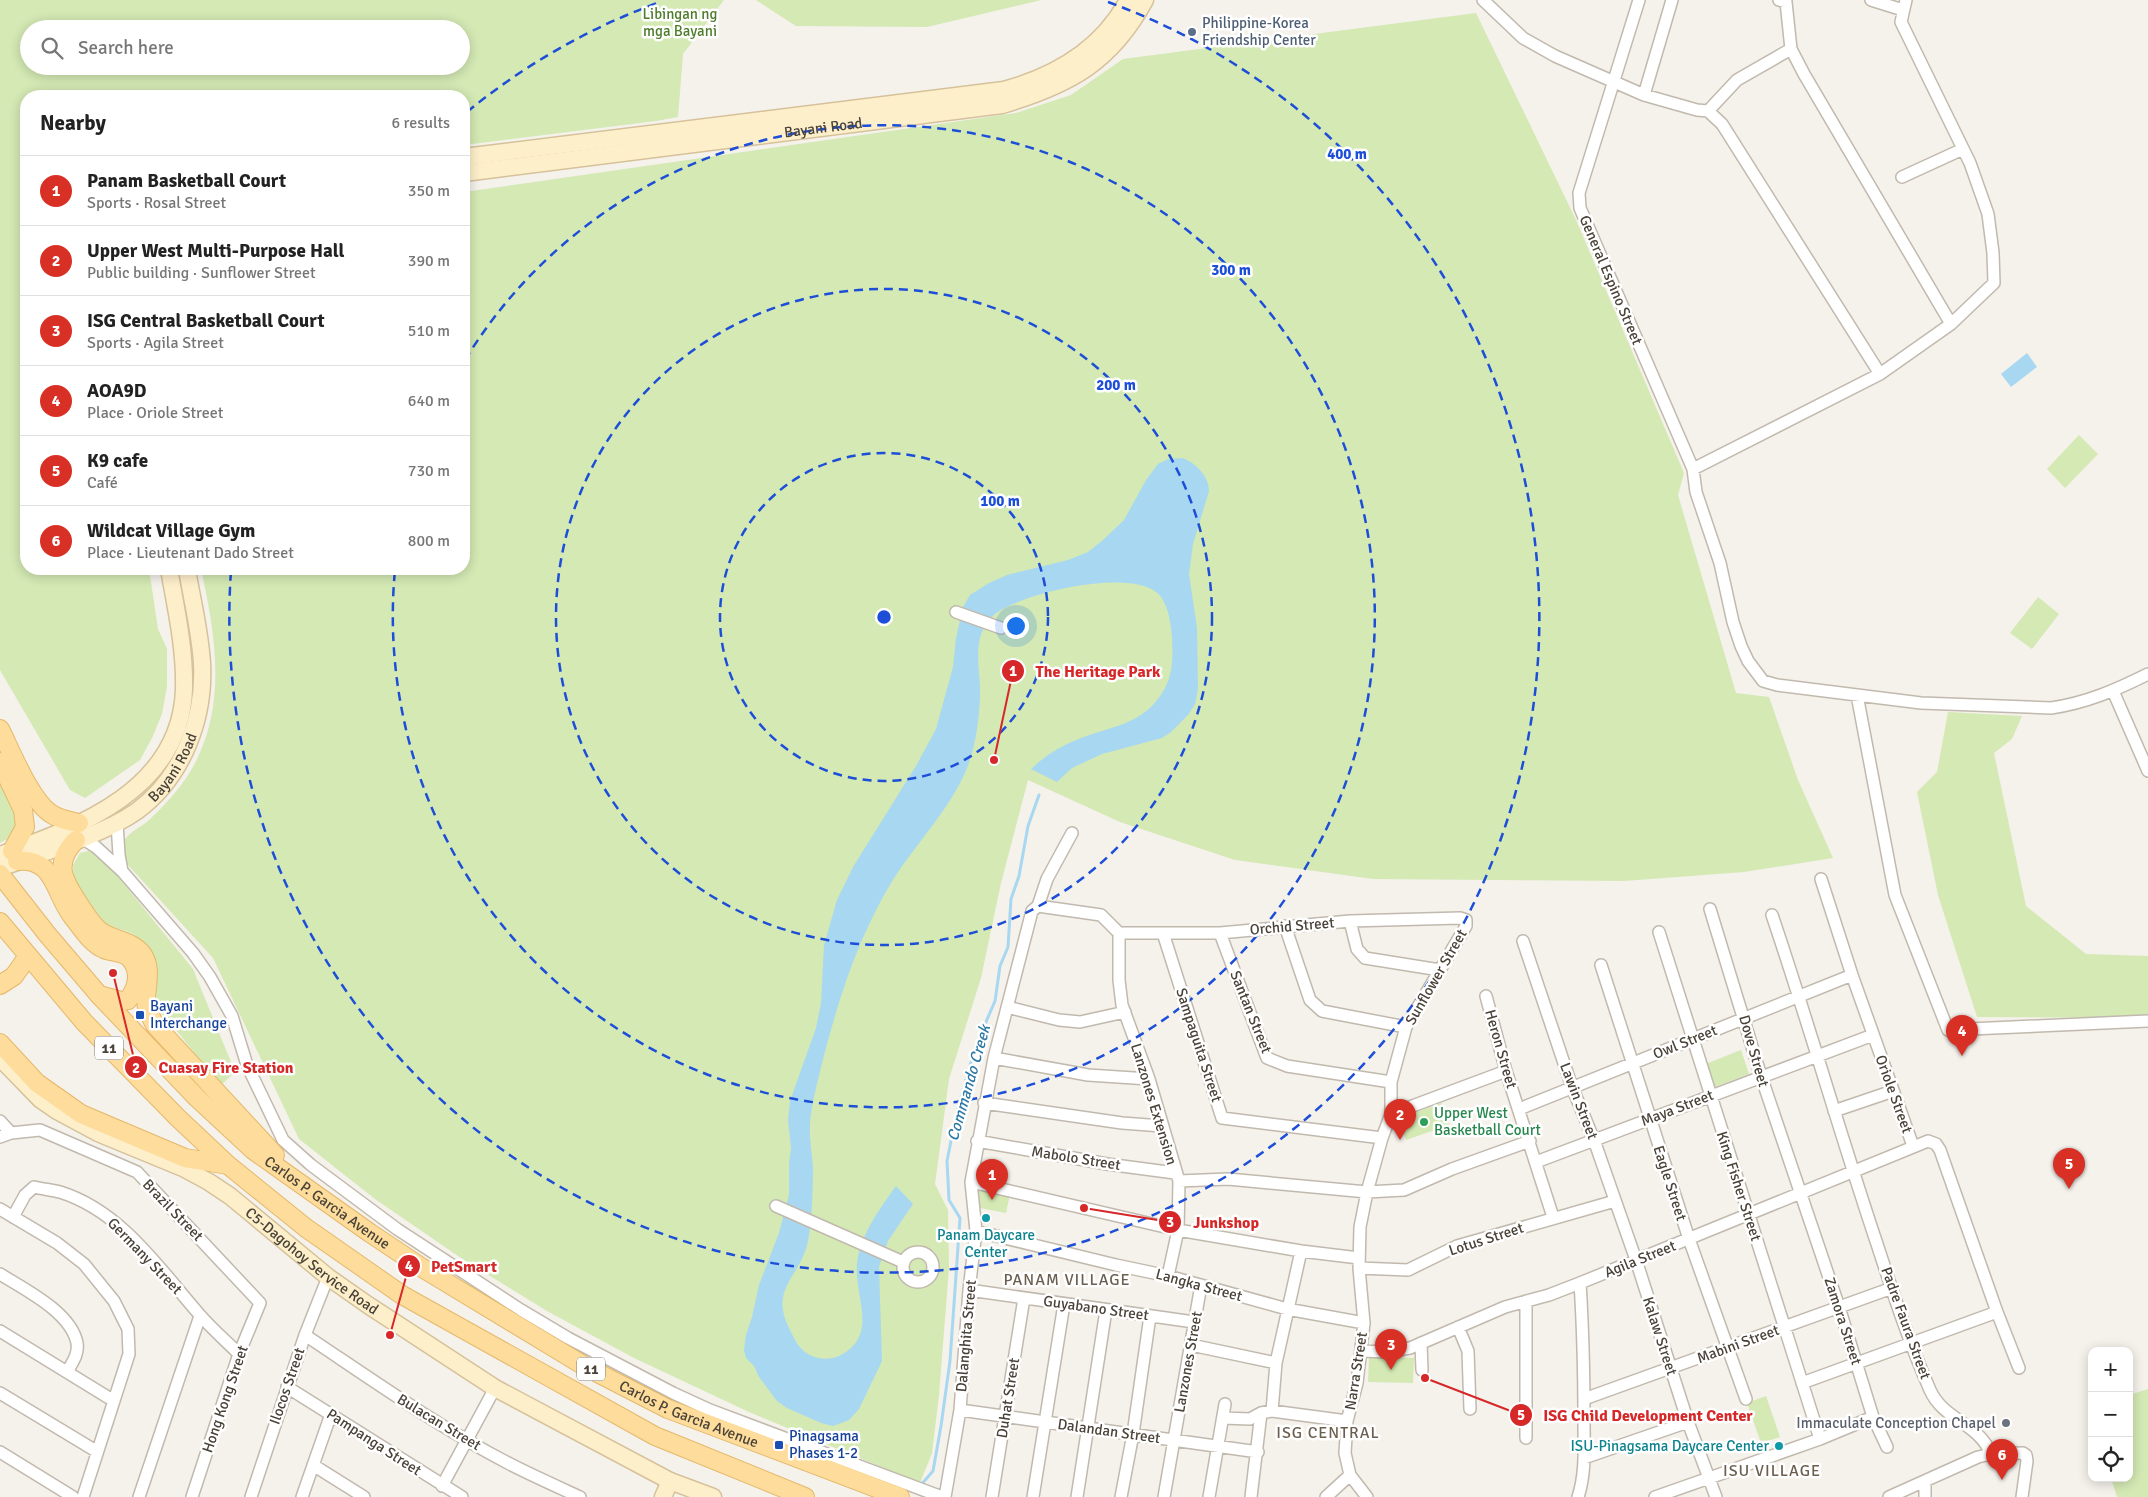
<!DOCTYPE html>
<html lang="en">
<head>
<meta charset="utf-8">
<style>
	body { margin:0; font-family:Signika,sans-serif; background:#f2f2f2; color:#222 }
	.controls { position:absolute; right:15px; bottom:15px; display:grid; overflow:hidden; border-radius:10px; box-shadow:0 2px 12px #0003 }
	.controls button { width:45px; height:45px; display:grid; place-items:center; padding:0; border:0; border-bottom:1px solid #e0e0e0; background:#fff; color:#222; font:25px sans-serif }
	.you { position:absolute; left:1015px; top:625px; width:18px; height:18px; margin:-12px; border:4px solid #fff; border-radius:50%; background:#1a73e8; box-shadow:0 0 0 8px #1a73e833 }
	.badge { display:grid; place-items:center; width:32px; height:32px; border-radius:50%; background:#d93025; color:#fff; font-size:16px; font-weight:700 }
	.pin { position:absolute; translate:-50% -41px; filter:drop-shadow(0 1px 2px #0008) }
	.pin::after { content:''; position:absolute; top:26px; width:18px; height:15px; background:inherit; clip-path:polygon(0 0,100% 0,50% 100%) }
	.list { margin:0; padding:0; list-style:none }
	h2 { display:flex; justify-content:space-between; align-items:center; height:65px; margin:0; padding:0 20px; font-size:21px }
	h2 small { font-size:16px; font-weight:400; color:#767676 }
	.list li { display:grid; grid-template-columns:32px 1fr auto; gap:15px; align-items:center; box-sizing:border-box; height:70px; padding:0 20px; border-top:1px solid #e0e0e0 }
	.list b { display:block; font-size:19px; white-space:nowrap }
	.list p { margin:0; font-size:16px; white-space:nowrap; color:#767676 }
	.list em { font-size:16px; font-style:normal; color:#767676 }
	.icon { flex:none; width:28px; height:28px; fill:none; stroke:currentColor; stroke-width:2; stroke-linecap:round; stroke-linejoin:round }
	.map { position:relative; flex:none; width:2148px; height:1497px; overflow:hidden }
	.search { position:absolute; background:#fff; box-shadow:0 2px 12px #0003; left:20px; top:20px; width:450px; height:55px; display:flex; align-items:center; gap:12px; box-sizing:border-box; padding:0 18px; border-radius:28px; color:#767676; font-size:19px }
	.panel { position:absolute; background:#fff; box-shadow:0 2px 12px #0003; left:20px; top:90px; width:450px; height:485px; border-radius:20px }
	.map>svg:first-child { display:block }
</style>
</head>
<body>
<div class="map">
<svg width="2148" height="1497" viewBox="0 0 2148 1497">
	<rect width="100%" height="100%" fill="#f5f1eb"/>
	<path fill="#d4e9b4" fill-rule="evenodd" d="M0 0H724L683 54 678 117 656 121 464 145V96H26V569H149L158 629 167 649V686L162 714 152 738 140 760 85 798 70 790 0 670ZM29 29H461V66H29Z
		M756 0H1041L927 27 796 26Z
		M1476 13 1576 220 1684 473 1678 495 1736 693 1769 697 1798 780 1833 858 1744 872 1624 881 1373 879 1235 860 1120 822 1028 780 1001 883 981 978 949 1079 935 1184 948 1210 949 1268 939 1395 932 1453 920 1483 749 1412 634 1358 547 1311 461 1258 375 1199 299 1139 213 958 128 865C125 858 121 853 123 844 126 833 140 828 148 821 163 807 179 790 190 772 228 709 216 637 201 569H464V192L1016 113 1071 95 1123 59Z
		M2079 435 2098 454 2065 488 2047 469Z
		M2038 597 2059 614 2032 649 2010 633Z
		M1948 712 2022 716 2012 739 1994 753 2026 906 2086 954 2148 956V1018L1977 1017 1938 895 1917 792 1937 772Z
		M0 776 20 828 15 835 0 843Z
		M92 850 111 868 193 969 235 1072 220 1086 181 1036 157 1009 148 947 131 933 103 923 74 882 73 865 80 853Z
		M1741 1050 1749 1074 1706 1090 1698 1067Z
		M1442 1103 1449 1125 1406 1140 1398 1118Z
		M979 1188 1010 1194 1006 1213 975 1207Z
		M1369 1356 1414 1358 1413 1383 1368 1382Z
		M2148 1389V1497H2117L2111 1478H2129V1395Z
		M1766 1396 1780 1437 1761 1443 1747 1403Z"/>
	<path fill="#a8d7f1" d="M2027 353 2037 367 2011 387 2001 374Z
		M1182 458C1195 462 1209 476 1209 491L1193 544 1189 574 1197 628 1198 689 1195 704 1188 715 1171 732 1162 738 1102 754 1072 768 1057 782 1031 769C1044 757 1057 748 1074 741 1110 725 1144 727 1165 688 1173 673 1173 655 1172 638 1171 625 1169 608 1161 597 1138 565 1021 593 995 614 969 636 981 668 980 696 979 720 976 745 967 768 950 810 915 844 891 883 880 901 870 922 861 942 844 982 832 1024 821 1067 817 1085 811 1105 810 1124 809 1138 812 1153 813 1168 813 1188 812 1221 808 1241 801 1277 769 1287 789 1328 793 1336 797 1346 805 1352 814 1359 829 1361 839 1356 880 1335 854 1298 857 1264 860 1235 879 1210 896 1186L913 1204 888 1241 879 1267 882 1361 859 1409 849 1420 833 1426 821 1423 787 1408 777 1401 759 1377 754 1366 746 1358 744 1350 746 1335 752 1317 759 1285 779 1233 789 1195V1164L791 1148 788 1120 790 1101 816 1028 821 1003 824 945 837 900 853 867 916 766 936 729 953 667 956 638 963 607 970 595 989 583 1007 575 1068 560 1088 552 1103 540 1124 520 1146 480 1158 464 1168 459Z"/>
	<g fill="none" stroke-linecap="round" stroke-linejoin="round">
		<path stroke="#a8d7f1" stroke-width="3" d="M920 1486 933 1471 941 1426 950 1361 960 1218 949 1200 947 1161 957 1111 976 1045 995 1001 1000 966 1008 947 1011 899 1019 876 1028 826 1039 795"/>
		<defs>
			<path id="street" d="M1483 0 1523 38 1555 56 1644 95 1697 110 1708 111 1722 124 1880 374
				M1639 0 1579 193 1580 208 1693 469 1696 492 1720 563 1733 622 1741 646 1748 661 1763 681 1777 685 1921 703 2051 708C2086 703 2116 690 2148 674
				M1779 0 1786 2 1791 49 1804 74 1951 324
				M1871 0 1903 10
				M1644 95 1672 0
				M1708 111 1737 80 1791 49
				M1902 177 1963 149
				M1693 469 1880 374 1951 324 1994 283 1993 253 1988 214 1970 163 1901 22 1906 0
				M956 612 1001 628
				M2113 691 2148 771
				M1857 695 1895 895 1948 1030 2148 1021
				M117 823 119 855 122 871
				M82 838 96 847 122 871 193 953 210 977 232 1016 247 1065 283 1140 311 1165 397 1229 521 1310 568 1338 673 1393 710 1410 942 1497
				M1821 879 1852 975 1913 1146
				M1038 906 1047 879 1072 833
				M1710 909 1761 1076 1839 1307 1873 1417 1887 1447
				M1772 915C1809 1024 1840 1134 1877 1244 1893 1293 1909 1342 1930 1390 1944 1421 1978 1422 1991 1454
				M1350 921 1357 949 1365 958 1440 970
				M1285 926 1310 1000 1322 1011 1406 1027
				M1659 932 1820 1439
				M1119 933H1220L1350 921 1460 918 1466 920V926L1406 1027 1391 1082V1114L1382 1138 1367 1192 1360 1227 1359 1268 1364 1323 1357 1383 1347 1421 1345 1453 1350 1475 1367 1497
				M1119 933V980L1122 1005 1149 1079 1179 1181 1178 1230 1168 1276
				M1163 933 1222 1118 1382 1138
				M1220 933 1267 1058 1287 1066 1391 1082
				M1523 941 1572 1087 1594 1140 1636 1260 1688 1422 1716 1497
				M1601 965 1689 1239 1746 1399
				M1486 996 1506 1071 1553 1217
				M1007 1007 1059 1020 1080 1022 1125 1012
				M994 1058 1088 1075 1149 1079
				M984 1103 1122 1123 1162 1126
				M1519 1109 1852 975
				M1834 1111 1893 1091
				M1391 1114 1506 1071
				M0 1121 11 1133
				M0 1137 11 1133 40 1130 137 1172 260 1303 239 1354 192 1497
				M977 1141 1107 1164 1175 1173
				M1536 1162 1873 1035
				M1179 1181 1228 1179 1367 1192 1404 1190 1452 1169 1530 1141
				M971 1182 1178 1230 1301 1251 1359 1258
				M776 1206 903 1262
				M0 1209 57 1243 84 1264 114 1301 128 1329 129 1354 83 1497
				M13 1217 25 1195 34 1187C42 1189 52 1190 60 1192 121 1211 159 1268 199 1314 211 1328 226 1341 239 1354
				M976 1231 1116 1265 1168 1276 1287 1309 1364 1323
				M903 1267a15 15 0 1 1 30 0a15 15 0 1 1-30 0Z
				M1359 1268 1408 1270 1457 1246 1615 1201
				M0 1274C24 1289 71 1312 77 1343 79 1354 72 1363 67 1372
				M969 1290 1194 1322
				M1458 1327 1468 1351 1470 1409
				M0 1331 114 1401
				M305 1335C371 1379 437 1426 508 1463 531 1475 556 1486 580 1497
				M1421 1343 1422 1370
				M1191 1345 1276 1363
				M1361 1351 1387 1352 1410 1348 1505 1307 1549 1295 1580 1283 1928 1141 1936 1144 1940 1150 1997 1312 2019 1368
				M1802 1383 1997 1312
				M287 1387 462 1497
				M0 1393 96 1451
				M1584 1399 1892 1288
				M960 1410 1258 1452
				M1272 1411 1276 1363 1301 1251
				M1223 1418 1250 1419 1261 1413 1272 1411 1347 1421
				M1526 1438V1301
				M0 1452 73 1497
				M1584 1458 1688 1422
				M313 1465 364 1497
				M1925 1481V1497
				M442 1486 495 1388
				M139 1497 200 1316
				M251 1497 305 1335 328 1277
				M302 1497 331 1414
				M945 1497 960 1410 969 1290 976 1231 971 1182 994 1058 1032 911 1038 906 1101 915 1119 933
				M992 1497 1024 1298
				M1033 1497 1064 1304
				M1077 1497 1106 1310
				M1121 1497 1133 1434 1150 1316
				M1164 1497 1201 1285
				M1209 1497 1225 1404
				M1251 1497 1261 1413
				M1326 1497 1350 1475
				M1578 1497C1586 1473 1584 1446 1584 1421 1584 1375 1583 1329 1580 1283
				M1655 1497 1820 1439 1873 1417
				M1889 1497 1978 1457 1991 1454 2023 1453 2026 1455 2027 1461 2022 1497"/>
			<g id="secondary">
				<path d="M464 157 1004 90C1055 76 1102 49 1128 0"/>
				<path id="s1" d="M464 173 1002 105C1069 85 1111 63 1145 0"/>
				<path d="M0 855C80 827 181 789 184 689 185 648 176 609 169 569"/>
				<path id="s2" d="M0 868C41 853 103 835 137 811 183 777 205 718 202 663 200 631 192 600 187 569"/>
				<path id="s3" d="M0 1058 41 1100 57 1111 98 1133 183 1168 209 1182 230 1196 328 1277 368 1305 495 1388 670 1481 713 1497"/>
				<path d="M663 1497 670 1481"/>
			</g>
			<g id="primary">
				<path d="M0 729C11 751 30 799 50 813 58 819 69 821 79 823"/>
				<path d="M0 762 23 810 25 827 12 851"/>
				<path d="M76 840C53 863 63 880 79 904 85 913 91 924 100 931 114 941 132 940 143 955 152 969 146 985 146 1000 146 1009 151 1017 155 1025L275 1155"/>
				<path d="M17 861C55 857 54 893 72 916 81 927 91 944 104 949 113 953 126 951 132 961 141 974 137 988 128 1000L121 1001 99 995"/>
				<path id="s4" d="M0 874 47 934 99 995 197 1098 253 1150 370 1233 424 1269 586 1367 668 1409 900 1497"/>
				<path d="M0 922 84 1022 178 1118 228 1165 306 1228 402 1295 655 1436 805 1497"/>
				<path d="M0 985 14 976 28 956"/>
				<path d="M0 1043 37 1083 81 1114 185 1158 228 1165"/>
			</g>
		</defs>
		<use href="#street" stroke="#c1b9ad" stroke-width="14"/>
		<use href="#secondary" stroke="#d5c29a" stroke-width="19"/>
		<use href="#primary" stroke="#e4b86a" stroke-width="20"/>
		<use href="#street" stroke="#fff" stroke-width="11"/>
		<use href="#secondary" stroke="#feefcb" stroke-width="16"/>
		<use href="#primary" stroke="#fedc9b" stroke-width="18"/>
	</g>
	<g fill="none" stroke="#1d4ed8" stroke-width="2.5" stroke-dasharray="9 6">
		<circle cx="884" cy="617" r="164"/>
		<circle cx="884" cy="617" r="328"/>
		<path d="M465 360A491 491 0 1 1 395 570"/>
		<path d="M467 112A655 655 0 0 1 660 2M1108 2A655 655 0 1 1 231 571"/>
	</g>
	<circle fill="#5c6f8a" stroke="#fff" stroke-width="2" cx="1192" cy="32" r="5"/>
	<g fill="#1a4fb4" stroke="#fff" stroke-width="2">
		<rect x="135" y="1010" width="10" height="10" rx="2.5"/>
		<rect x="774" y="1440" width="10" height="10" rx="2.5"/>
	</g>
	<circle fill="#2e9e5b" stroke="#fff" stroke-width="2" cx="1424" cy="1122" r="5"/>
	<g fill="#0f9aa8" stroke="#fff" stroke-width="2">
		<circle cx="986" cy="1218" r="5"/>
		<circle cx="1779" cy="1446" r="5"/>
	</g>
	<circle fill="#6b7280" stroke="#fff" stroke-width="2" cx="2006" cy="1423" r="5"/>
	<g text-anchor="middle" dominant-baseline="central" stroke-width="5" stroke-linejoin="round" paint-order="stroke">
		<g fill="#fff" stroke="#807b74" stroke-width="1">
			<rect x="95" y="1036.5" width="28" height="23" rx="4"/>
			<rect x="577" y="1357.5" width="28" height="23" rx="4"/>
		</g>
		<g font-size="14" font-weight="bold" fill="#494238">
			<text x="109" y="1048">11</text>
			<text x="591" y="1369">11</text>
		</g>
		<g font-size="15" fill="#4e7c2b" stroke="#fff">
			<text x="680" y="14">Libingan ng<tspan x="680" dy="17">mga Bayani</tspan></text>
		</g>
		<g font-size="15" fill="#4e5e75" stroke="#fff" text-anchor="start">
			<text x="1202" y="23">Philippine-Korea<tspan x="1202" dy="17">Friendship Center</tspan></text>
		</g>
		<g font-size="15" fill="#494238" stroke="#fff">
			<text stroke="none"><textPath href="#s1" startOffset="362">Bayani Road</textPath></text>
			<text transform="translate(1611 280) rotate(67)">General Espino Street</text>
			<text stroke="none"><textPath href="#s2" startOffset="206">Bayani Road</textPath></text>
			<text transform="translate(1292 926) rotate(-5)">Orchid Street</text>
			<text transform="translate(1436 977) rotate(-60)">Sunflower Street</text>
			<text transform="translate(1251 1012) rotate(68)">Santan Street</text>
			<text transform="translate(1685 1042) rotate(-22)">Owl Street</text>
			<text transform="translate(1199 1045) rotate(72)">Sampaguita Street</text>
			<text transform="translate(1501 1049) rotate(74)">Heron Street</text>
			<text transform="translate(1754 1051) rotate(74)">Dove Street</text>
			<text transform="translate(1894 1094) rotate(70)">Oriole Street</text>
			<text transform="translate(1579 1101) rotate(69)">Lawin Street</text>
			<text transform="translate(1154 1104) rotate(73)">Lanzones Extension</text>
			<text transform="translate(1677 1108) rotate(-21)">Maya Street</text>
			<text transform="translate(1076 1158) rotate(9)">Mabolo Street</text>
			<text transform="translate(1670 1183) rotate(72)">Eagle Street</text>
			<text transform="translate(1739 1186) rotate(72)">King Fisher Street</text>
			<text stroke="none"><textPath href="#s4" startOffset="466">Carlos P. Garcia Avenue</textPath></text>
			<text transform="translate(173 1210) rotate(46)">Brazil Street</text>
			<text transform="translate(1486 1239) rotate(-18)">Lotus Street</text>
			<text transform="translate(145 1256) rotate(46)">Germany Street</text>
			<text transform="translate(1640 1259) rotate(-22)">Agila Street</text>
			<text stroke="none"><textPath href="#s3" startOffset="376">C5-Dagohoy Service Road</textPath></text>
			<text transform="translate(1199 1285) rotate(15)">Langka Street</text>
			<text transform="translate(1096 1308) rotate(8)">Guyabano Street</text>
			<text transform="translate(1843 1321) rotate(72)">Zamora Street</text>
			<text transform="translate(1906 1323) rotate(70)">Padre Faura Street</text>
			<text transform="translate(966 1336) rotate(-85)">Dalanghita Street</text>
			<text transform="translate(1660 1336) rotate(72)">Kalaw Street</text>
			<text transform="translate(1738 1344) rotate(-20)">Mabini Street</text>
			<text transform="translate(1188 1362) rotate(-80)">Lanzones Street</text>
			<text transform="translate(1356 1371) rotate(-81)">Narra Street</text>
			<text transform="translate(287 1386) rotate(-71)">Ilocos Street</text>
			<text transform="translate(1008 1398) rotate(-81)">Duhat Street</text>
			<text transform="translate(225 1399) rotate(-71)">Hong Kong Street</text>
			<text stroke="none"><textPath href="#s4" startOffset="886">Carlos P. Garcia Avenue</textPath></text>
			<text transform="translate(439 1422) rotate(31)">Bulacan Street</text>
			<text transform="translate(1109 1431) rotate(8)">Dalandan Street</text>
			<text transform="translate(374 1442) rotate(33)">Pampanga Street</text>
		</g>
		<g font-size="15" fill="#164399" stroke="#fff" text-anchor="start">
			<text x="150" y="1006">Bayani<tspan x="150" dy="17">Interchange</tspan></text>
			<text x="789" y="1436">Pinagsama<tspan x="789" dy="17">Phases 1-2</tspan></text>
		</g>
		<g font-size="15" fill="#27864d" stroke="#fff" text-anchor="start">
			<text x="1434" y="1113">Upper West<tspan x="1434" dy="17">Basketball Court</tspan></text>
		</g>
		<g font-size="15" fill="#0d838f" stroke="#fff">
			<text x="986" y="1235">Panam Daycare<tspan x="986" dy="17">Center</tspan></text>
			<text x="1769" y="1446" text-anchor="end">ISU-Pinagsama Daycare Center</text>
		</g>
		<g font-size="15" fill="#5b616d" stroke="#fff" text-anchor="end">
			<text x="1996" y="1423">Immaculate Conception Chapel</text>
		</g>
		<g font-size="16" font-style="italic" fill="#2d79a6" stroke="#fff">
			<text transform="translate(969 1083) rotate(-74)">Commando Creek</text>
		</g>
		<g font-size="16" letter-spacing="1" fill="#6c5f4f" stroke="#fff">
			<text x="1067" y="1280">PANAM VILLAGE</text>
			<text x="1328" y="1433">ISG CENTRAL</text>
			<text x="1772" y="1471">ISU VILLAGE</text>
		</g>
	</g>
	<circle cx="884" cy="617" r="8" fill="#1d4ed8" stroke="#fff" stroke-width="2.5"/>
	<g font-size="15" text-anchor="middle" font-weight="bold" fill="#1d4ed8" stroke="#fff" stroke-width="5" stroke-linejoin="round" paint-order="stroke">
		<text x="1347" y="159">400 m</text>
		<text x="1231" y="275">300 m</text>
		<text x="1116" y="390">200 m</text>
		<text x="1000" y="506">100 m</text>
	</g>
	<path fill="none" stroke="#d62828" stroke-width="2" d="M994 760L1013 671M113 973L136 1067M1084 1208L1170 1222M390 1335L409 1266M1425 1378L1521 1415"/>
	<g fill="#d62828" stroke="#fff" stroke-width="2">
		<circle cx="994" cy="760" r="5"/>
		<circle cx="113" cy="973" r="5"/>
		<circle cx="1084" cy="1208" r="5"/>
		<circle cx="390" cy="1335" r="5"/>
		<circle cx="1425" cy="1378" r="5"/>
		<circle cx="1013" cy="671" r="12"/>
		<circle cx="136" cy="1067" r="12"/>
		<circle cx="1170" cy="1222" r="12"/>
		<circle cx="409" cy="1266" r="12"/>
		<circle cx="1521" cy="1415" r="12"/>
	</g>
	<g font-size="15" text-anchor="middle" font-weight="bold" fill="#fff">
		<text x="1013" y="676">1</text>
		<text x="136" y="1073">2</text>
		<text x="1170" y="1227">3</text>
		<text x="409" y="1271">4</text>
		<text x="1521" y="1420">5</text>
	</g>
	<g font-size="16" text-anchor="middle" font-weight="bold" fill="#d62828" stroke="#fff" stroke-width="5" stroke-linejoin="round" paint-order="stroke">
		<text x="1098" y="677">The Heritage Park</text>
		<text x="226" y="1073">Cuasay Fire Station</text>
		<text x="1226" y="1228">Junkshop</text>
		<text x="464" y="1272">PetSmart</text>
		<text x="1648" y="1421">ISG Child Development Center</text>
	</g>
</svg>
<div class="controls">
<button>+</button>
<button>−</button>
<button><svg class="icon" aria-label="locate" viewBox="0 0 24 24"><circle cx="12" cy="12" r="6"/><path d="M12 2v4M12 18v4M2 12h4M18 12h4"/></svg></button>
</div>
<div class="you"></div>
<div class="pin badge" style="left:992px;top:1200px">1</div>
<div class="pin badge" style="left:1400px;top:1140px">2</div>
<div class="pin badge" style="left:1391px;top:1370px">3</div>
<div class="pin badge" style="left:1962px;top:1056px">4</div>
<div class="pin badge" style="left:2069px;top:1189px">5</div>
<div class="pin badge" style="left:2002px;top:1480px">6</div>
<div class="search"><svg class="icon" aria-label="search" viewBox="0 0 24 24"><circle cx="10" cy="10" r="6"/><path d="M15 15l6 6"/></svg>Search here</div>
<section class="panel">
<h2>Nearby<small>6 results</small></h2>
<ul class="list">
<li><span class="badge">1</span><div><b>Panam Basketball Court</b><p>Sports · Rosal Street</p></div><em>350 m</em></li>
<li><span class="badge">2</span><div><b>Upper West Multi-Purpose Hall</b><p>Public building · Sunflower Street</p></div><em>390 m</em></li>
<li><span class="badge">3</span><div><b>ISG Central Basketball Court</b><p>Sports · Agila Street</p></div><em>510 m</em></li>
<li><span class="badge">4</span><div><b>AOA9D</b><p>Place · Oriole Street</p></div><em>640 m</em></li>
<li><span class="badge">5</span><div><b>K9 cafe</b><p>Café</p></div><em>730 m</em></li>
<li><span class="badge">6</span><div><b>Wildcat Village Gym</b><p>Place · Lieutenant Dado Street</p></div><em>800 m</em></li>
</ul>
</section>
</div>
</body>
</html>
